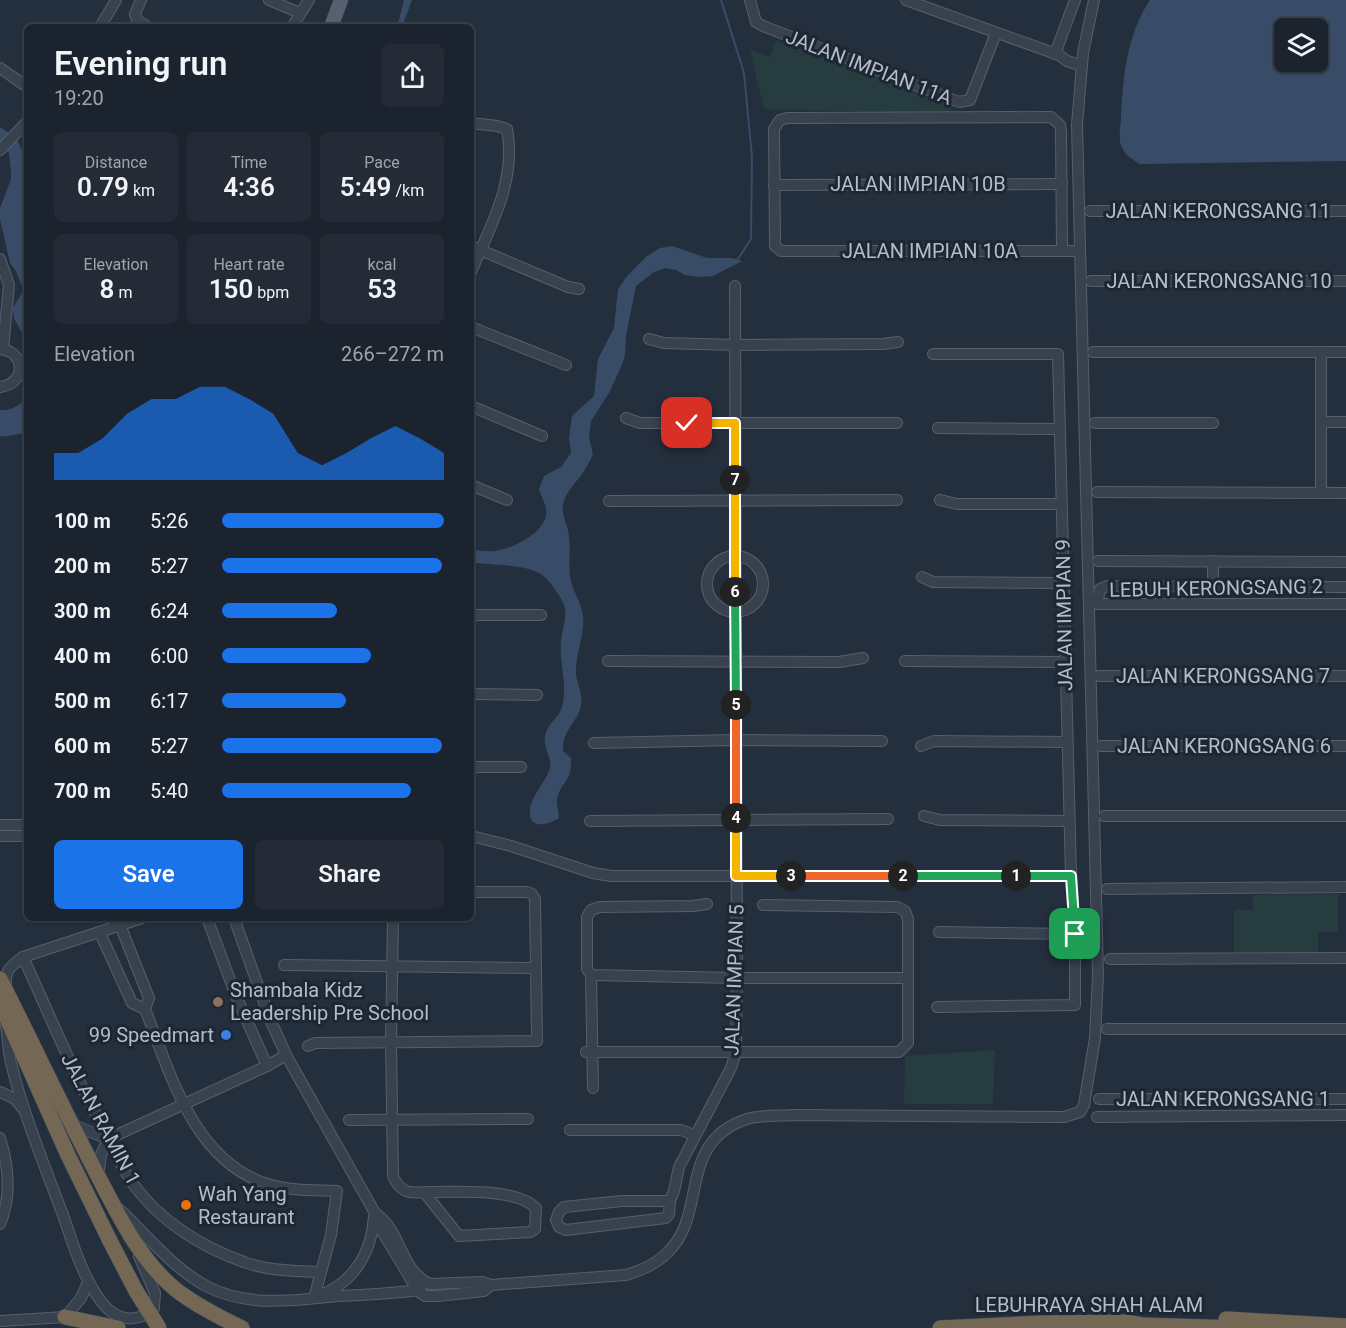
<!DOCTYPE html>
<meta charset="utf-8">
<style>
:root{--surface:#1b232e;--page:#242b36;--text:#f1f3f6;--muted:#a0a4aa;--line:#39404a;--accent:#1a73e8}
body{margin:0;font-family:Roboto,sans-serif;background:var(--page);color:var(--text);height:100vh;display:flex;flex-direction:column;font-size:22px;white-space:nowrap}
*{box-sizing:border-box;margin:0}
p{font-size:20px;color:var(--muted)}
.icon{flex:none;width:33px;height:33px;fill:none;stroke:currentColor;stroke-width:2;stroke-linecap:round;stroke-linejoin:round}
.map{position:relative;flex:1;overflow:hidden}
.panel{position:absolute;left:24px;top:24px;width:450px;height:897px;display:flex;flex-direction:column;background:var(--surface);border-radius:9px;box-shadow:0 2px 4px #0004,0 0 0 2px var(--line)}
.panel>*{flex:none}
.tools{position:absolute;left:1274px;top:18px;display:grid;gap:12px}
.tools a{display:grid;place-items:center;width:54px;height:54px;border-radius:9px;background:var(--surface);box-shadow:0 2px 4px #0004,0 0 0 2px var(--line);font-size:30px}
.pin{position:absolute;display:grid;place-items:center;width:51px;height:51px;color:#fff;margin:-26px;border-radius:12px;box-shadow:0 3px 9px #0006}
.km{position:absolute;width:30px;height:30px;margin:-15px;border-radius:50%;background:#222;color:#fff;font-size:16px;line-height:30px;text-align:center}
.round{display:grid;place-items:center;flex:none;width:63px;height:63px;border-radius:9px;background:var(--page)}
.summary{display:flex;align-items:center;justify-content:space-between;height:102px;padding:0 30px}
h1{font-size:33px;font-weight:600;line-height:45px}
.metrics{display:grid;grid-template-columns:repeat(3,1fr);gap:9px;height:102px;padding:6px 30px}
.metrics div{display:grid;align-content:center;border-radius:9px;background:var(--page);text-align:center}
.metrics b{font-size:26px;font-weight:600}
.metrics small{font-size:16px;font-weight:400}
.metrics p{font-size:16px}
.chart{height:168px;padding:12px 30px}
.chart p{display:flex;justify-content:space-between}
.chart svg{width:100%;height:108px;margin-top:6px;fill:var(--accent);opacity:.7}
.cta{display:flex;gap:12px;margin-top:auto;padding:12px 30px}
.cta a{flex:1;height:69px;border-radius:9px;background:var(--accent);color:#fff;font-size:24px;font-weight:600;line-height:69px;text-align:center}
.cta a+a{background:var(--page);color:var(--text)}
ul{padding:0 30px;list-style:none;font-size:20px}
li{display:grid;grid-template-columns:96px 72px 1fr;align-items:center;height:45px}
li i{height:15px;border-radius:8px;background:var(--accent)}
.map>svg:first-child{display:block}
.green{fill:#263c3f}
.water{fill:#394c67;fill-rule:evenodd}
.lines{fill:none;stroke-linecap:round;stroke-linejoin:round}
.stream{stroke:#394c67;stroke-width:2}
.minor-casing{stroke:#565f6c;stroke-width:12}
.major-casing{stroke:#414a57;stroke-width:15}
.highway-casing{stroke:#434c59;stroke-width:16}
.minor{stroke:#38414e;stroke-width:10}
.major{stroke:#56606e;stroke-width:14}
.highway{stroke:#746855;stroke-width:15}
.highway-bridge-casing{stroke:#434c59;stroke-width:16;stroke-linecap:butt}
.highway-bridge{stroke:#746855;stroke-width:15}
.split-1-casing{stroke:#fff;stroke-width:12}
.split-2-casing{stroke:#fff;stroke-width:12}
.split-3-casing{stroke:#fff;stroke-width:12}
.split-4-casing{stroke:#fff;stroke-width:12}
.split-5-casing{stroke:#fff;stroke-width:12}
.split-6-casing{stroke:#fff;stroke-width:12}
.split-7-casing{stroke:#fff;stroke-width:12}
.split-8-casing{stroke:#fff;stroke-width:12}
.split-1{stroke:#22a559;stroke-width:8}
.split-2{stroke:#22a559;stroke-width:8}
.split-3{stroke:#f0652b;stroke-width:8}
.split-4{stroke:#f5b400;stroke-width:8}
.split-5{stroke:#f0652b;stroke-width:8}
.split-6{stroke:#22a559;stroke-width:8}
.split-7{stroke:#f5b400;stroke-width:8}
.split-8{stroke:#f5b400;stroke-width:8}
.education-dot{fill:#8d6e63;stroke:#1d2633;stroke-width:2}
.shop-dot{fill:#3f7fe0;stroke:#1d2633;stroke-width:2}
.food-dot{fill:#e8710a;stroke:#1d2633;stroke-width:2}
.labels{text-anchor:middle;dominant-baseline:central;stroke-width:6;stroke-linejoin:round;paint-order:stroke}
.street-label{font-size:20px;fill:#b4bcc9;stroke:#1d2633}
.poi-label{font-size:20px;fill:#b4bcc9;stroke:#1d2633;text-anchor:start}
</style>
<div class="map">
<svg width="1346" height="1328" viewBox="0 0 1346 1328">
<rect width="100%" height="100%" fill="#242f3e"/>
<!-- green -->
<g class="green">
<polygon points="776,40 953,106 950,113 764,109 750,50 770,57"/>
<polygon points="1338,894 1338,932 1318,932 1318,952 1234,952 1234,910 1253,910 1253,895"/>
<polygon points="995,1050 993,1104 904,1104 905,1056"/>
</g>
<!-- water -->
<g class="water">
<polygon points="404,0 412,0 402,27 395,27 399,20"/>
<path d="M1150,0h196v161l-206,3c-8,-5 -16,-9 -19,-19 -3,-8 0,-20 0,-28 2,-40 6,-83 29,-117zM1317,28v34h-33v-34z"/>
<path d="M0,127c19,11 21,17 25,37 1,10 3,19 2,29 -1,9 -3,15 0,23v126l-13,-24 -1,-10 9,-15v-7l-6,-15 -6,-8 -10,-44v-11l11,-29v-8l-2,-18 -9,-11z"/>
<path d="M672,246l35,12h25l10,3 -29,15 -15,1 -13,-2 -9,-5 -11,-2 -11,4 -18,14 -10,49 -1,20 -3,10 -13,28 -18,28 -2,17 4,16c-3,7 -7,14 -11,20 -8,11 -16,17 -19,31 -2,9 4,17 5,26 4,16 -1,34 3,50 3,12 10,22 12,34 2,21 -8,39 -7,59 1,10 7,20 5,31 -3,18 -19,24 -18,46l8,7c1,25 -10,23 -14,41 -1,6 2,12 2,19 -8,5 -28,13 -29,-4 -1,-17 15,-30 20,-46 2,-10 -7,-21 -5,-31 1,-12 12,-18 16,-27 8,-22 -2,-47 0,-69 1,-12 7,-24 3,-36 -3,-8 -12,-20 -18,-27 -16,-15 -54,-12 -75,-16v-12c8,0 16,2 24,1 17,-2 48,-17 51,-36 2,-7 -5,-19 -7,-26l5,-13 17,-9 10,-14 -2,-15 3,-22 22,-20 4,-37 16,-31 4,-39 9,-13 20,-20 13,-8z"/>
<path d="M27,398v36c-10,-2 -17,4 -27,2v-26c11,1 19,-4 27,-12z"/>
</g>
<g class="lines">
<!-- stream -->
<polyline class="stream" points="721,0 744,73 752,157 751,239 738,259"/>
<!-- minor casing -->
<g class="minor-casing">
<g id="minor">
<polyline points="141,0 135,14 137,20 148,27"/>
<polyline points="269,0 300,13"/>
<polyline points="750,0 756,22 763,26 959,102 970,100 996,33"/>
<polyline points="906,0 1059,55 1067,61 1082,66"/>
<polyline points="100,27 116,0"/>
<polyline points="292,27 309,0"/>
<polyline points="1055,54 1075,0"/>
<polyline points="0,68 27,87"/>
<path d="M471,123l26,3 10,3c10,52 -17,98 -36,143"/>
<polyline points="0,150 27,122"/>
<polyline points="774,185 1062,184"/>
<polyline points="1090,211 1346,211"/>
<polyline points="471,246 568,287 579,289"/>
<polyline points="1062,251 1061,131 1060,125 1051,117 787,118 780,120 774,129 775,246 781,251 1080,251"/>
<polyline points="0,259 9,285 3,349"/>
<polyline points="1091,281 1346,281"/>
<polyline points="471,327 566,365"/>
<polyline points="649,339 664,343 735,345 883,344 898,342"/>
<path d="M0,349c27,3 26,35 0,38"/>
<polyline points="1093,352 1346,352"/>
<polyline points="1321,352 1321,493"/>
<polyline points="933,354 1058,354 1071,876 1075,934 1075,1005 937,1007"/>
<polyline points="471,406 542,436"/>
<polyline points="626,418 640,423 897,423"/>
<polyline points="1321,422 1346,422"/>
<polyline points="1095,423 1213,423"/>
<polyline points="938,428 1059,429"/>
<polyline points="471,485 507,500"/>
<polyline points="1097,492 1346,493"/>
<polyline points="940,500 957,504 1061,504"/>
<polyline points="609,501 897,500"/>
<circle cx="735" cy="584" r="28"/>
<polyline points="1098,561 1346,562"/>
<polyline points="1213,561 1213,587"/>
<polyline points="922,577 933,582 1063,583"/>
<polyline points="1346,587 1107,586 1100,589 1097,604 1346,604"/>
<polyline points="471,615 541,615"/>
<polyline points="608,661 839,662 863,658"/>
<polyline points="905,661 1065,662"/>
<polyline points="1099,676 1346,676"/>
<polyline points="471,694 537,695"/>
<polyline points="594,743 736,740 882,741"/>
<polyline points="921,746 934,741 1067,742"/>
<polyline points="1101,746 1346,746"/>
<polyline points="471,767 521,767"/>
<polyline points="924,816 940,820 1069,821"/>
<polyline points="1104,816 1346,816"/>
<polyline points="590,821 888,819"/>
<polyline points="0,825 27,825"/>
<polyline points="0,836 27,836"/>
<polyline points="471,836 511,846 593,873 611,876 1071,876"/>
<polyline points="1107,889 1346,887"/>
<polyline points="707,904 693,906 600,907 591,910 587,917 587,969 591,975 737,978 908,978 908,919 905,911 897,907 763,905"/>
<polyline points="207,918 236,996 267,1066"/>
<polyline points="234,918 270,1019 286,1055 375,1213 377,1223 418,1291 425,1296 437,1296 484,1291 491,1285"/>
<path d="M393,918l-2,124 2,134c3,7 8,14 16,16 7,1 16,0 23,0 27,0 84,-4 104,16l-1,21 -5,3 -71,4 -35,-44"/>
<path d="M120,925l29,73 -4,11c25,64 49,153 123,175 23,7 46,6 69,7l-6,44 -17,63"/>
<polyline points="939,932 1075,934"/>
<polyline points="100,933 132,1003 145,1009"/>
<path d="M23,957c23,50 44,101 69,150 13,25 25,54 41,77 27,37 68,63 111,78 24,9 51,9 77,10"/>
<polyline points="1110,959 1346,958"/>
<polyline points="284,965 536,968 535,899 532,894 527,892 471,892"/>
<polyline points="591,975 593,1088"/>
<path d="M6,987c-1,-18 4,-20 17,-30l119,-39"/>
<path d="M6,1026c2,12 2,25 5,37 12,50 34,104 52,152 8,23 15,48 27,69 5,9 11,19 19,26 14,12 32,11 45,-2l1,-15 -16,-37"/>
<polyline points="1107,1029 1346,1029"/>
<polyline points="308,1046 315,1043 537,1041 536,968"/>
<polyline points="586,1052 899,1052 908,1043 908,978"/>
<polyline points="0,1092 15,1099 23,1109"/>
<polyline points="1099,1099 1346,1099"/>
<polyline points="1097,1117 1346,1115"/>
<polyline points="349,1120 528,1119"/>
<polyline points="69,1123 108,1139"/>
<polyline points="570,1130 681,1130 694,1135"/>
<path d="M0,1138c9,29 12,58 0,86"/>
<polyline points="98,1176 101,1155 108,1139 267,1066 286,1055"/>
<polyline points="670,1201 622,1201 564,1207 559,1212 556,1220 559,1227 566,1230 666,1218 669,1214 670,1201 674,1191 679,1167 731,1068 736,1052 737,978 735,286"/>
<path d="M118,1208c29,27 55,61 90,79 42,21 86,13 131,9 27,-1 55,-3 82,-6"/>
<path d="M375,1213c26,16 25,58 55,71l52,-2 9,3 135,-10c16,-5 31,-11 43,-24 39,-39 8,-109 78,-132 14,-4 31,-3 45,-4l272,2 16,-5 4,-7 11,-67 3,-63 -21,-850 6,-72 11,-53"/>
<path d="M323,1294c25,-10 42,-32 48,-58 2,-6 2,-13 3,-19"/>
<polyline points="0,1321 65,1317 81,1298 88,1282"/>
</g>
</g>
<!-- major casing -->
<g class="major-casing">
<polyline id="major" points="331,27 341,0"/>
</g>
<!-- highway casing -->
<g class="highway-casing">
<g id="highway">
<path d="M0,979c33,65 64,132 98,197 21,40 41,83 77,113 20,16 44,28 67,39"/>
<polyline points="0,1003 67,1153 110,1241"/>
<polyline points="65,1317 118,1328"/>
<polyline points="1226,1319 1346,1326"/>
<polyline points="940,1328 1041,1323 1125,1322 1142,1325 1238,1328"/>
</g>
</g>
<!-- minor -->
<use href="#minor" class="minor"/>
<!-- major -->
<use href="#major" class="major"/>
<!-- highway -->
<use href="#highway" class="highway"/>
<!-- highway-bridge casing -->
<g class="highway-bridge-casing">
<polyline id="highway-bridge" points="110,1241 136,1291 159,1328"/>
</g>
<!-- highway-bridge -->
<use href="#highway-bridge" class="highway-bridge"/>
</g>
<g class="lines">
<!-- split-1 casing -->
<g class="split-1-casing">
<polyline id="split-1" points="1016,876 1071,876 1075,934"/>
</g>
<!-- split-2 casing -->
<g class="split-2-casing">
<polyline id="split-2" points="903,876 1016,876"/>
</g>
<!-- split-3 casing -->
<g class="split-3-casing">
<polyline id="split-3" points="791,876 903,876"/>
</g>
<!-- split-4 casing -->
<g class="split-4-casing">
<polyline id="split-4" points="736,818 736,876 791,876"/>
</g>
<!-- split-5 casing -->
<g class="split-5-casing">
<polyline id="split-5" points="736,818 736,705"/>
</g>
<!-- split-6 casing -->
<g class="split-6-casing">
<polyline id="split-6" points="735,592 736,705"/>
</g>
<!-- split-7 casing -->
<g class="split-7-casing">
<polyline id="split-7" points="735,480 735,592"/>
</g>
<!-- split-8 casing -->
<g class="split-8-casing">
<polyline id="split-8" points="687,423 735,423 735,480"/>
</g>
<!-- split-1 -->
<use href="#split-1" class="split-1"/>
<!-- split-2 -->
<use href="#split-2" class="split-2"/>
<!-- split-3 -->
<use href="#split-3" class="split-3"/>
<!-- split-4 -->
<use href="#split-4" class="split-4"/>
<!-- split-5 -->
<use href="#split-5" class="split-5"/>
<!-- split-6 -->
<use href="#split-6" class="split-6"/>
<!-- split-7 -->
<use href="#split-7" class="split-7"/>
<!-- split-8 -->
<use href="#split-8" class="split-8"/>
</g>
<!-- markers -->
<circle class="education-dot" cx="218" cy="1002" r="6"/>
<circle class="shop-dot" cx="226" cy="1035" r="6"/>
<circle class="food-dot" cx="186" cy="1205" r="6"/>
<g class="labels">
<!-- street labels -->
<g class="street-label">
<text transform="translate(869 67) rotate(21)">JALAN IMPIAN 11A</text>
<text x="918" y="184">JALAN IMPIAN 10B</text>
<text x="1218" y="211">JALAN KERONGSANG 11</text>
<text x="930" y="251">JALAN IMPIAN 10A</text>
<text x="1219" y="281">JALAN KERONGSANG 10</text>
<text transform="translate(1216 588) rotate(-1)">LEBUH KERONGSANG 2</text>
<text transform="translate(1064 615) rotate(-91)">JALAN IMPIAN 9</text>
<text x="1223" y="676">JALAN KERONGSANG 7</text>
<text x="1224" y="746">JALAN KERONGSANG 6</text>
<text transform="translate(734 980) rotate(-88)">JALAN IMPIAN 5</text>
<text x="1223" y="1099">JALAN KERONGSANG 1</text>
<text transform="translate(101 1119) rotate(62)">JALAN RAMIN 1</text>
<text x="1089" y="1305">LEBUHRAYA SHAH ALAM</text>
</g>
<!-- poi labels -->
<g class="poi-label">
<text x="230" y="990">Shambala Kidz<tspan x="230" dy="23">Leadership Pre School</tspan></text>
<text x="214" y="1035" text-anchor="end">99 Speedmart</text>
<text x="198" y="1194">Wah Yang<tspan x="198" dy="23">Restaurant</tspan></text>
</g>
</g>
</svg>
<div class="tools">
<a><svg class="icon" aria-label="layers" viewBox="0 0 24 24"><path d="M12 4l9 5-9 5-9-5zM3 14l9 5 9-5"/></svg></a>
</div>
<div class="pin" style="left:1075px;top:934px;background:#1e9e55"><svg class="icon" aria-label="arrive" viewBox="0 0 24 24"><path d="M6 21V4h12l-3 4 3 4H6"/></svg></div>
<div class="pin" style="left:687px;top:423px;background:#d93025"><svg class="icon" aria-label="check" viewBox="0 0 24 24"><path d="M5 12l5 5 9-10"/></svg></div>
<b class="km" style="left:1016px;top:876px">1</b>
<b class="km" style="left:903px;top:876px">2</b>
<b class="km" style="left:791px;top:876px">3</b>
<b class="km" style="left:736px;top:818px">4</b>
<b class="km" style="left:736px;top:705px">5</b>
<b class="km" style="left:735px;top:592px">6</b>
<b class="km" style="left:735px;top:480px">7</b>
<section class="panel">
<div class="summary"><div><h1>Evening run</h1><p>19:20</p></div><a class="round"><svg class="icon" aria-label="share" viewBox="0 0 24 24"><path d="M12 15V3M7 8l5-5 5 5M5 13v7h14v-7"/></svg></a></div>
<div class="metrics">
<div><p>Distance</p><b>0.79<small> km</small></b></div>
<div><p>Time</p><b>4:36</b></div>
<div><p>Pace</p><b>5:49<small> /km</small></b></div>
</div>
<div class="metrics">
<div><p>Elevation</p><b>8<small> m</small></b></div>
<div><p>Heart rate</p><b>150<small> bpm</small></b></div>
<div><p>kcal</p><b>53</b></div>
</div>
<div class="chart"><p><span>Elevation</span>266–272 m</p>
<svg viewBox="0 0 160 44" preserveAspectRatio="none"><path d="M0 44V33L10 33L20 27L30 17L40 11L50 11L60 6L70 6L80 11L90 17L100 33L110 38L120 33L130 27L140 22L150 27L160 33V44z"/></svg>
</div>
<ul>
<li><b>100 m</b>5:26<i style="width:100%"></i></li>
<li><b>200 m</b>5:27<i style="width:99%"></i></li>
<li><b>300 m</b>6:24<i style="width:52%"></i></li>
<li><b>400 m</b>6:00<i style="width:67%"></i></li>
<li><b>500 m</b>6:17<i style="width:56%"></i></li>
<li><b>600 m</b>5:27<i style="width:99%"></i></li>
<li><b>700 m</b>5:40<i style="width:85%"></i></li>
</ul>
<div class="cta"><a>Save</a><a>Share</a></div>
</section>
</div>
